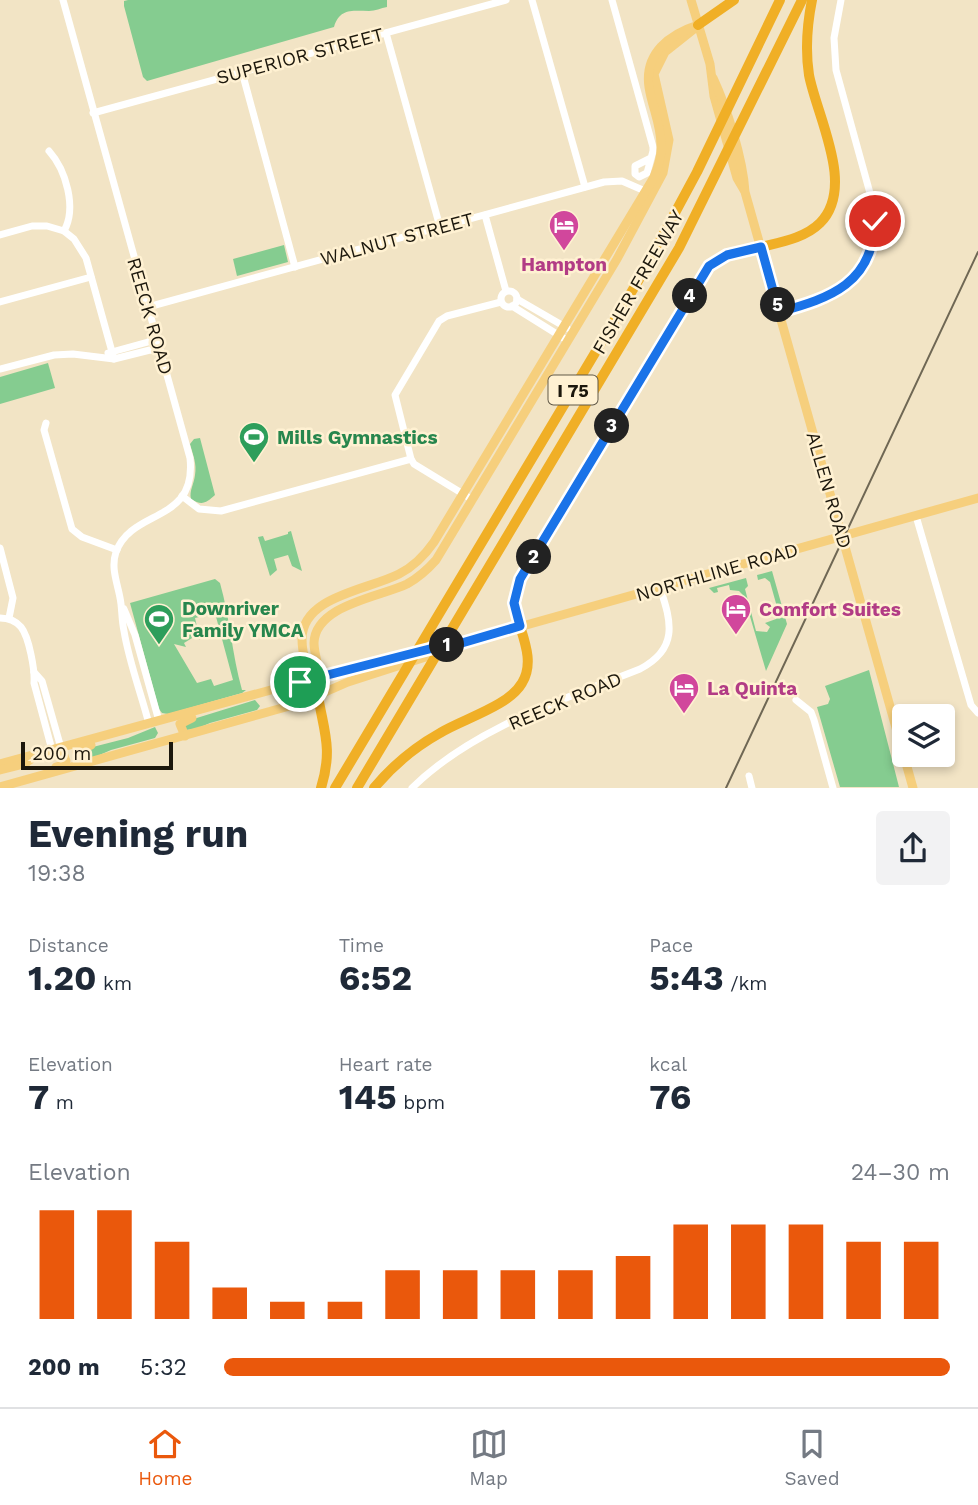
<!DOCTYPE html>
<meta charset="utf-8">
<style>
:root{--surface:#fff;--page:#f2f2f3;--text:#1f2937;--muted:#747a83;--line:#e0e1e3;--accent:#ea580c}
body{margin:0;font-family:"Work Sans",sans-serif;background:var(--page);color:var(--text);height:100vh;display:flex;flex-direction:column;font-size:26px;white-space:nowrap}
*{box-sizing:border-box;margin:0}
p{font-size:23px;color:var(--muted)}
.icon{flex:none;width:38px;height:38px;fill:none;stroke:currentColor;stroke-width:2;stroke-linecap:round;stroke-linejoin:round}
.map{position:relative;height:788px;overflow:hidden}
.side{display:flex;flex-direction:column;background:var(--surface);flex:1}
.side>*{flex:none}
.tools{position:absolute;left:892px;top:704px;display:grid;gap:14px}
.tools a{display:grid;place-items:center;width:63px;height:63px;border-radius:7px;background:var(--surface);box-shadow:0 4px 10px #0003;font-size:35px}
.scale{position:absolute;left:21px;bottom:18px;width:152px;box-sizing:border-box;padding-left:7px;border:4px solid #1c170c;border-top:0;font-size:19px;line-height:24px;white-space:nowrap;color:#1c170c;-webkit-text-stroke:5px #fff1d2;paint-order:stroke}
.pin{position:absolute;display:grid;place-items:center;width:60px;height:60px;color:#fff;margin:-30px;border:4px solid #fff;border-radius:50%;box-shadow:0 2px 7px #0007}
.km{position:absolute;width:35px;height:35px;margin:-18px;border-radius:50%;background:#222;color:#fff;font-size:19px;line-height:35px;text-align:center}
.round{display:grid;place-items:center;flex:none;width:74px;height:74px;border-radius:7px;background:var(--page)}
.summary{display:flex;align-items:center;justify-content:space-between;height:119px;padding:0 28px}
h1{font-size:38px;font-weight:700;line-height:52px}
.figures{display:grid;grid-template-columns:repeat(3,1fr);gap:10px;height:119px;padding:7px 28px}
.figures div{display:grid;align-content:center}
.figures b{font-size:35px;font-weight:700}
.figures small{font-size:19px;font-weight:400}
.figures p{font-size:19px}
.chart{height:196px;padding:14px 28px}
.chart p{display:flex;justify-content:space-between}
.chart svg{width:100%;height:126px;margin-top:7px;stroke:var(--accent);stroke-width:6}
ul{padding:0 28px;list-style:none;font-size:23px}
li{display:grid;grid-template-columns:112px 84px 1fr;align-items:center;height:52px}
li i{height:18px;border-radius:9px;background:var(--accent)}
.tab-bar{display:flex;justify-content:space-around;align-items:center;height:98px;border-top:2px solid var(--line);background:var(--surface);font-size:19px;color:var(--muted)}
.tab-bar a{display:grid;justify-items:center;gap:4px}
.tab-bar .on{color:var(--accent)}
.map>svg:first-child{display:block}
.green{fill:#85cc90;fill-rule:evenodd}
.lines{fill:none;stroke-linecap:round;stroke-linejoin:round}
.minor{stroke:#fff;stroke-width:7}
.major{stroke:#f6cf7d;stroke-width:9}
.highway{stroke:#f0af26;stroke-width:10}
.rail{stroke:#6f6754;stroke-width:2}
.route-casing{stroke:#fff;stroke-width:14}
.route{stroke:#1a73e8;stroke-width:9}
.labels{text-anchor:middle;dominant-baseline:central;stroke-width:5;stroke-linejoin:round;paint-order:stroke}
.shield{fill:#fff1d2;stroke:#605847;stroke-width:2}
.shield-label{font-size:18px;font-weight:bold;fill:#1c170c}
.street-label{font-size:19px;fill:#1c170c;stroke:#fff1d2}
.hotel-label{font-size:19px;font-weight:bold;fill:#b23c85;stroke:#fff1d2;text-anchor:start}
.leisure-label{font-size:19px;font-weight:bold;fill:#27864d;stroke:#fff1d2;text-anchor:start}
</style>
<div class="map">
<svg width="978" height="788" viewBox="0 0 978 788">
<rect width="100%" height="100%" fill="#f2e4c5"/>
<!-- green -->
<g class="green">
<path d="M128,0h259v7c-6,1 -12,4 -18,4 -17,0 -29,-3 -35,16l-187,54 -4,-4 -19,-71v-5z"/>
<polygon points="284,245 288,262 237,276 233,259"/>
<polygon points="48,363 55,388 0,404 0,377"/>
<path d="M200,438l15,57c-9,8 -13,11 -24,4 -2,-8 3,-15 4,-24 2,-11 -2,-20 -5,-31l4,-5z"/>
<polygon points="291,531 302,571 292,566 288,555 274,559 277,570 270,576 258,537 263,536 265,541 288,534 288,532"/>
<polygon points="772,571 787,624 766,671 744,596 739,591 730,590 729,585 717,588 718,592 714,593 709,588 746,578 748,586 745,589 756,631 767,632 770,627 765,623 776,619 779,614 770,582 765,578 758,580 757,575"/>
<path d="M215,579l5,4c10,35 12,72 22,107h4l-4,3 -74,21 -6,-1 -3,-4 -29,-106zM215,613l18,67 -19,6 -3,-7 -14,4 -23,-39 12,3 -2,-4 13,-8 3,5 -5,-22z"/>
<polygon points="869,670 899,787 840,787 817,707 828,704 830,699 825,686"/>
<polygon points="255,700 260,706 257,710 210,723 196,729 185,730 185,722 187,721"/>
<polygon points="155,727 158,733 155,738 111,750 95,757 82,758 82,752 85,749 128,738"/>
</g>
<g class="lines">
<!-- minor -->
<g class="minor">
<path d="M63,0l127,458c7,66 -58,50 -74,94 -6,18 3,34 5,52 1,9 1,18 3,27 5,31 17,62 25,93"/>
<polyline points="532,0 585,187"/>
<polyline points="612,0 653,147 653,151 647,173 639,177 635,174 635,166 651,158"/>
<polyline points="386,33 440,227"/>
<polyline points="242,72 295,267"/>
<polyline points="93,113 506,0"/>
<path d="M49,151c17,19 28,57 15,80"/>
<polyline points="485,215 506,291"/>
<polyline points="0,235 32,226 47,226 64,231 74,239 86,258 114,359"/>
<circle cx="509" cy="299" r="8"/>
<polyline points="517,299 567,328"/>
<polyline points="0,302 91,277"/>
<polyline points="512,306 568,341"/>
<polyline points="148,307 604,182 622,181 645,191"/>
<path d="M779,312c16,-4 32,-7 47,-14 37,-17 54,-55 47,-94l-37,-134 -2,-32 7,-38"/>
<polyline points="108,353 148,342 156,336"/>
<polyline points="0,369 54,355 73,354 114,359 150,350 160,351"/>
<polyline points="46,423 44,430 72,529 82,537 117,550"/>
<polyline points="182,496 199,509 221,511 411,459"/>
<polyline points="473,500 414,464 411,459 395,395 439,321 447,316 501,302"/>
<polyline points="916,516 971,705 978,713"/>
<polyline points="0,548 13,598 9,618"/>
<polyline points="124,609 135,635 159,721"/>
<path d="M0,618c8,0 15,2 21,9 8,10 14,43 13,56l18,67"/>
<polyline points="34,672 42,681 61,748"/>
<polyline points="796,700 811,712 814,720 833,788"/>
<polyline points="749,776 752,788"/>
<path d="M412,788c61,-60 150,-88 228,-119 38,-20 32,-46 20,-81"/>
</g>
<!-- major -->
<g class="major">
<polyline points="691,0 710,64 714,96 737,178 744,190"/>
<path d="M713,78c14,30 30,81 32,114l168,596"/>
<polyline points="520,626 514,603 520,579 706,269 723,257 761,247"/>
<path d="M320,681c0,-13 -6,-26 -6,-38 1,-38 66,-46 93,-59 11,-6 21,-15 29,-24l181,-301 46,-86 6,-33 -15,-66 11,-22 29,-23"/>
<path d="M318,696c-7,-18 -16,-37 -16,-57 0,-43 66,-49 97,-65 14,-7 26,-19 35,-32l220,-365c4,-10 8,-21 7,-32 0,-21 -9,-38 -12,-58 -5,-34 21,-53 49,-62"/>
<polyline points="185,736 180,724 192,718"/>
<polyline points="0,764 300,682 449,644 455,645 978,498"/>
<polyline points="79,765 77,751 91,745"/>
<polyline points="56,767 63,765 66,761 61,748"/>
<polyline points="0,770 24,764 31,759"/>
<polyline points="0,787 300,703 348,682 441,652"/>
</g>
<!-- highway -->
<g class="highway">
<polyline points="698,25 734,0"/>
<path d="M761,247c20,-5 44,-9 59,-24 36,-36 -3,-106 -11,-148 -4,-26 -2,-50 3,-75"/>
<path d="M318,696c6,36 15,53 3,92"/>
<polyline points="335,788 641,276 697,172 780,0"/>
<polyline points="357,788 679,248 802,0"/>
<path d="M374,788c19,-23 41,-41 66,-55 23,-14 69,-27 82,-50 11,-18 4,-38 -2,-57"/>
</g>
<!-- rail -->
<polyline class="rail" points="726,788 978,252"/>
</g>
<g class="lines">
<!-- route casing -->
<g class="route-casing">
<path id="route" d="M300,682l149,-38 6,1 65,-19 -6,-23 6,-24 189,-313 18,-11 34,-8 18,65c52,-14 94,-29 96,-91"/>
</g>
<!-- route -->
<use href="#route" class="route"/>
</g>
<!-- icons -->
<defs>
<g id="hotel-pin" transform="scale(1.575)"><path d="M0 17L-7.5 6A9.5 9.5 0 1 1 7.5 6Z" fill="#d1479c" stroke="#fff1d2"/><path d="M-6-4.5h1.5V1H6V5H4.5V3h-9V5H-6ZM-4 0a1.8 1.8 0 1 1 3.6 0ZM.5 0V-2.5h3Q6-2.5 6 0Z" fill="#fff"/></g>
<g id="stadium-pin" transform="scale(1.575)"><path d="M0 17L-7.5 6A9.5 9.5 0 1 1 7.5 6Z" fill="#2e9e5b" stroke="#fff1d2"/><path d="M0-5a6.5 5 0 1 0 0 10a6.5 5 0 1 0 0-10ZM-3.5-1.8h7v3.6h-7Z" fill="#fff"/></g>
</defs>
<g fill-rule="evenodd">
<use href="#hotel-pin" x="564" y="225"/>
<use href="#stadium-pin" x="254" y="437"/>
<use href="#hotel-pin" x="736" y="609"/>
<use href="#stadium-pin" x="159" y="619"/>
<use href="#hotel-pin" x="684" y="688"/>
</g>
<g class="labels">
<!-- shield labels -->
<rect class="shield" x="548.5" y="375.5" width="49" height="29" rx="5"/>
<g class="shield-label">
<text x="573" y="390">I 75</text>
</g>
<!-- street labels -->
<g class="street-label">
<text transform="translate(300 56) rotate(-15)">SUPERIOR STREET</text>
<text transform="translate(397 239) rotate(-15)">WALNUT STREET</text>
<text transform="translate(638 282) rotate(-60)">FISHER FREEWAY</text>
<text transform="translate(150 316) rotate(74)">REECK ROAD</text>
<text transform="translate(829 490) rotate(74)">ALLEN ROAD</text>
<text transform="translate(717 572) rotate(-16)">NORTHLINE ROAD</text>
<text transform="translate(565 701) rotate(-23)">REECK ROAD</text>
</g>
<!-- hotel labels -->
<g class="hotel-label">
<text x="564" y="264" text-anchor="middle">Hampton</text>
<text x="759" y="609">Comfort Suites</text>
<text x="707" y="688">La Quinta</text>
</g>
<!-- leisure labels -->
<g class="leisure-label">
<text x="277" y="437">Mills Gymnastics</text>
<text x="182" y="608">Downriver<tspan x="182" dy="22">Family YMCA</tspan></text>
</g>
</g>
</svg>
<div class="tools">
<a><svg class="icon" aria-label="layers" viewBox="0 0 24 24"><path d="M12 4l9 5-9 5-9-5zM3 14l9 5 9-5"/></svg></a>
</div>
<div class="scale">200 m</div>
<div class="pin" style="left:300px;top:682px;background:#1e9e55"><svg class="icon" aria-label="arrive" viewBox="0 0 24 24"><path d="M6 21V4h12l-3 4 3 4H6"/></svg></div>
<div class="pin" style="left:875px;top:221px;background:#d93025"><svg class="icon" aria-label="check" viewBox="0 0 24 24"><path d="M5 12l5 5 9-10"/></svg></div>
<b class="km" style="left:447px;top:645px">1</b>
<b class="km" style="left:534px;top:557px">2</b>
<b class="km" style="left:612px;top:426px">3</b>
<b class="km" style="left:690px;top:296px">4</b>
<b class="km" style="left:778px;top:305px">5</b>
</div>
<section class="side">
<div class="summary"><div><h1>Evening run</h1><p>19:38</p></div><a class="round"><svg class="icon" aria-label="share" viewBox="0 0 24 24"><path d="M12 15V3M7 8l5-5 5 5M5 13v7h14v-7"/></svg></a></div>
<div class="figures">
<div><p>Distance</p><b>1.20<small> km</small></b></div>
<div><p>Time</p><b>6:52</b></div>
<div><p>Pace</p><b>5:43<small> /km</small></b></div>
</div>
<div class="figures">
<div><p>Elevation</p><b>7<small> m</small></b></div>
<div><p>Heart rate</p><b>145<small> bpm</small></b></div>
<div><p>kcal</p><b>76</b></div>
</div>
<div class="chart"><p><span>Elevation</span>24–30 m</p>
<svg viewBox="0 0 160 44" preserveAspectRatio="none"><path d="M5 44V6M15 44V6M25 44V17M35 44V33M45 44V38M55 44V38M65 44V27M75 44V27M85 44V27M95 44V27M105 44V22M115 44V11M125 44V11M135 44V11M145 44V17M155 44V17"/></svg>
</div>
<ul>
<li><b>200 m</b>5:32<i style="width:100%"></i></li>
</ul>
</section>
<nav class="tab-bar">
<a class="on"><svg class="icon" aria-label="home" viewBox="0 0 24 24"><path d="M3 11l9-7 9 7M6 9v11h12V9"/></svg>Home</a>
<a><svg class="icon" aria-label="map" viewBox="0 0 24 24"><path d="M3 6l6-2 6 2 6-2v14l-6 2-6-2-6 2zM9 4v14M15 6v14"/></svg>Map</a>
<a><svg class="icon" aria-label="saved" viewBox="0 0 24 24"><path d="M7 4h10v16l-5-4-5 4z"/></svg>Saved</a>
</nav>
